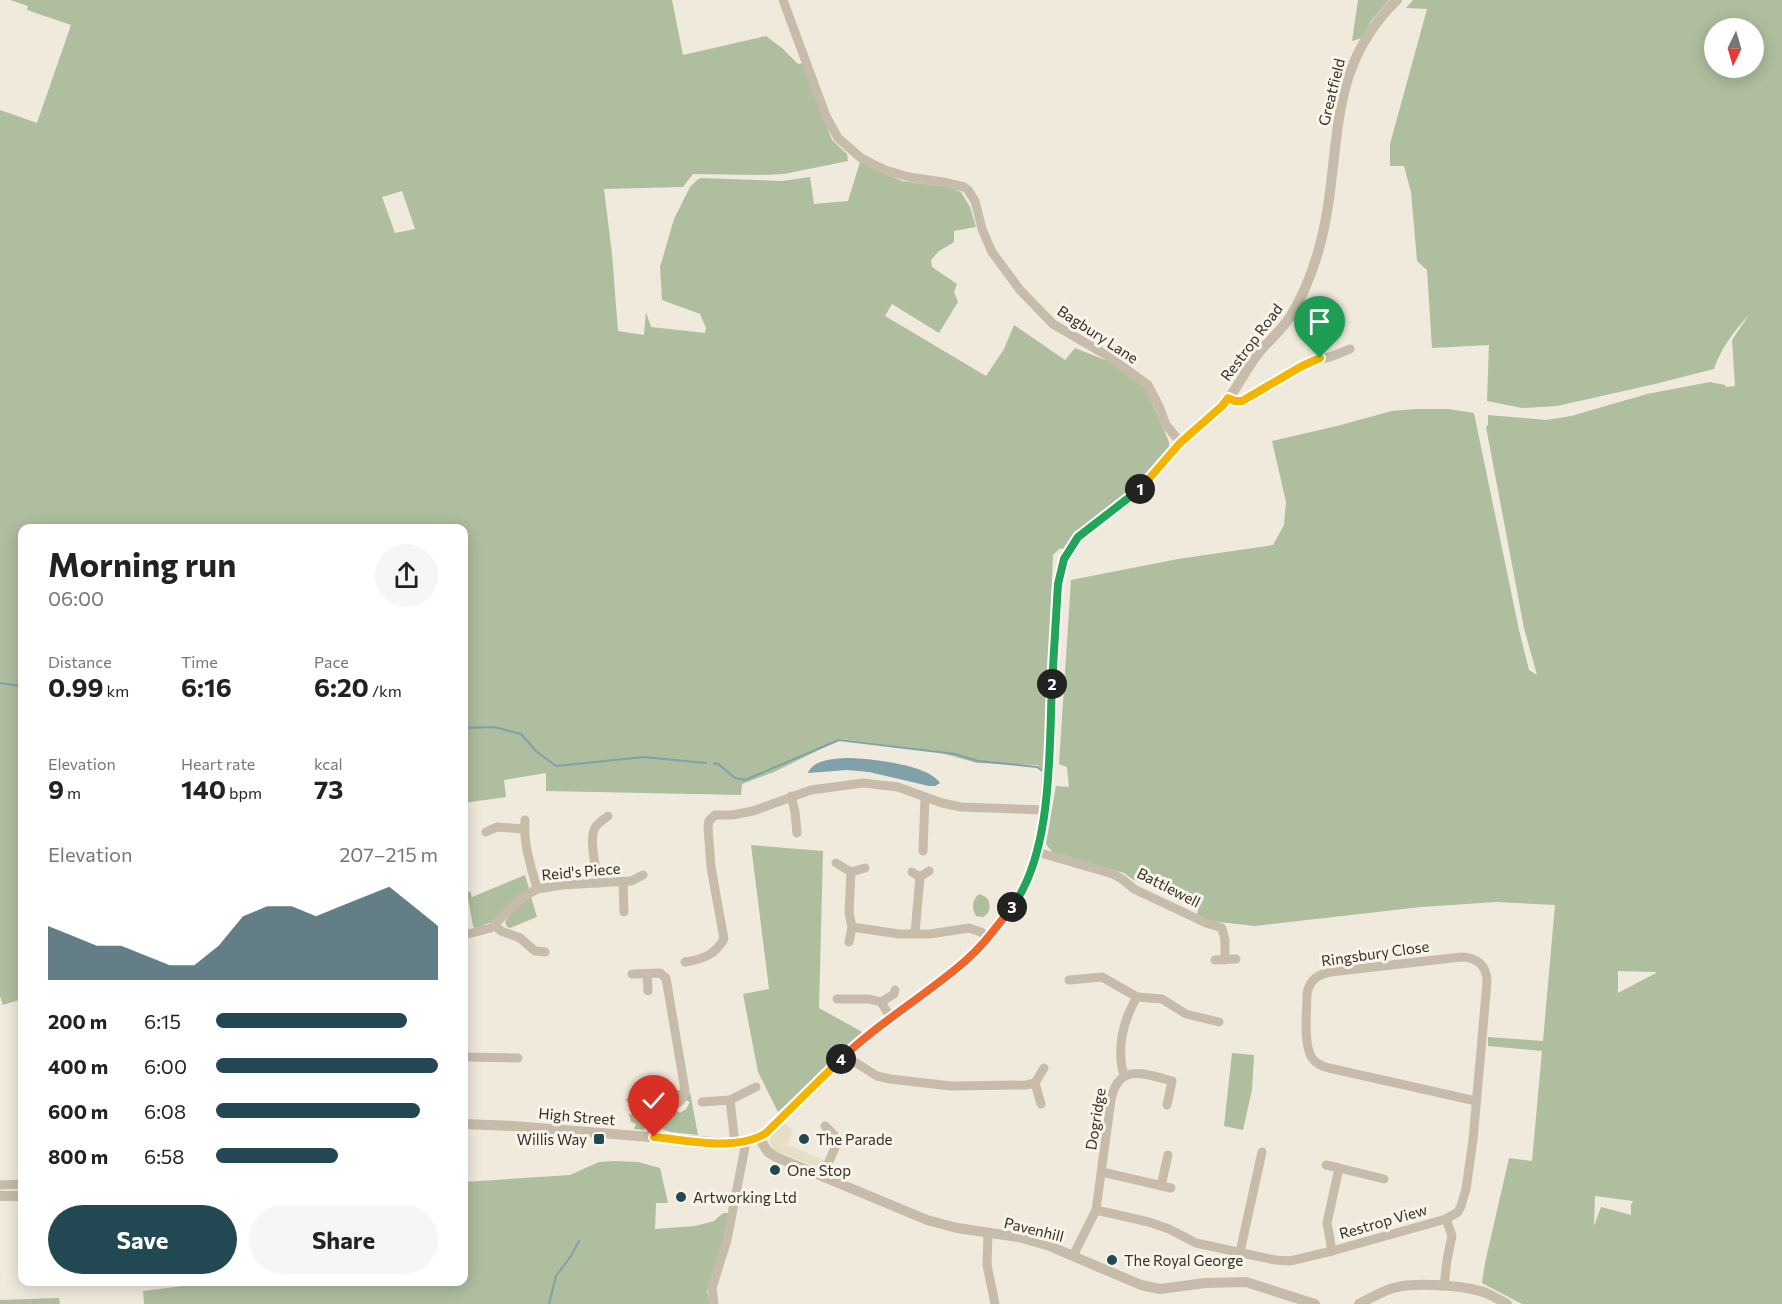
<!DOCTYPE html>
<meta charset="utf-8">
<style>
:root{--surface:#fff;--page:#f6f6f6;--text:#222;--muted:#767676;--accent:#224853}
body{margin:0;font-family:Commissioner,sans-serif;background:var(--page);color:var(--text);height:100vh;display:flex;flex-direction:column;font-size:22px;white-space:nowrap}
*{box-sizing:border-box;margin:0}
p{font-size:20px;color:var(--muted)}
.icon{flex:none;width:33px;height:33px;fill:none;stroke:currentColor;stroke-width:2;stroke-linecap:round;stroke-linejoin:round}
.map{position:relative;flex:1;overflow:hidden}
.panel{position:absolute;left:18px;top:524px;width:450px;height:762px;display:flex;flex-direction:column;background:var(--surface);border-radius:12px;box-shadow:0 3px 15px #0003}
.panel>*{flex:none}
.needle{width:39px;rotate:185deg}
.tools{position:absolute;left:1704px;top:18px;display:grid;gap:12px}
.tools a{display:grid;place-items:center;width:60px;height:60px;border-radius:50%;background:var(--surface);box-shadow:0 3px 15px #0003;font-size:30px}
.pin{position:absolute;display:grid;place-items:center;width:51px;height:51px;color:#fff;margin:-62px -26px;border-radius:50% 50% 50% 0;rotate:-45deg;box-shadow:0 0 6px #0007}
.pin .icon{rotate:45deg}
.km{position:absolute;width:30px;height:30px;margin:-15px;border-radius:50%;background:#222;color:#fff;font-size:16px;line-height:30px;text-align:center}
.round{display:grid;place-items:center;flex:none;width:63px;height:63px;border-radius:32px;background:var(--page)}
.summary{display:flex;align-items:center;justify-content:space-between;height:102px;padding:0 30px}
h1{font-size:33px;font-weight:700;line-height:45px}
.stats{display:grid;grid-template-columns:repeat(3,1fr);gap:9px;height:102px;padding:6px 30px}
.stats div{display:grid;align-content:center}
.stats b{font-size:26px;font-weight:700}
.stats small{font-size:16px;font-weight:400}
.stats p{font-size:16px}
.chart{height:168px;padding:12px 30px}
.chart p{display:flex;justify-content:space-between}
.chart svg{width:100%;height:108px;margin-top:6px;fill:var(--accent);opacity:.7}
.cta{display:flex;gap:12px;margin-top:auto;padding:12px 30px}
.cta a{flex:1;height:69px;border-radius:36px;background:var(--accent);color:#fff;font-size:24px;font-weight:700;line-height:69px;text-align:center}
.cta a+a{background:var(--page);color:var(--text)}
ul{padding:0 30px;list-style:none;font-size:20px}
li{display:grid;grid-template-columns:96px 72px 1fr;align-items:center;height:45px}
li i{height:15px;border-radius:8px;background:var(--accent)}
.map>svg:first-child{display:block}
.green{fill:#aebe9e;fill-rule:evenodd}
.plaza{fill:#e7dec6}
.water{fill:#7fa1aa}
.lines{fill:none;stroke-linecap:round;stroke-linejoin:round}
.stream{stroke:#7fa1aa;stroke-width:2}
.minor{stroke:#c7bcaa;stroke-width:9}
.tertiary{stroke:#c7bcaa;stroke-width:10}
.split-1-casing{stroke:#fff;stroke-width:12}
.split-2-casing{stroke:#fff;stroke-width:12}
.split-3-casing{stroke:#fff;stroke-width:12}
.split-4-casing{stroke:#fff;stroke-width:12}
.split-5-casing{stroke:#fff;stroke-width:12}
.split-1{stroke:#f5b400;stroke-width:8}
.split-2{stroke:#22a559;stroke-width:8}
.split-3{stroke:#22a559;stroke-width:8}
.split-4{stroke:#f0652b;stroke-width:8}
.split-5{stroke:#f5b400;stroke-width:8}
.poi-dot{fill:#224853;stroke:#f8f4e9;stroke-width:2}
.labels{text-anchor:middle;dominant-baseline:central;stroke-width:6;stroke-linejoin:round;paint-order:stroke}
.street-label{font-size:15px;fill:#352f29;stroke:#f8f4e9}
.poi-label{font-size:15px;fill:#352f29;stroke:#f8f4e9;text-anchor:start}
</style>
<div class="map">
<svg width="1782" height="1304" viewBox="0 0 1782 1304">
<rect width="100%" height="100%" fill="#f0eadd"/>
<!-- green -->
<g class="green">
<path d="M10,0h662l11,55 83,-19 16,12 16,16 5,-1 29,77 15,14 1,7 -64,13 -24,1 -67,-1 -10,13 -79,2 8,65 6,77 26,4 2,-23 5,15 54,6 1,-5 -6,-14 -38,-14 -2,-33 14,-48 16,-32 7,-7 4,-2 81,3 28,-4 4,27 34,-3 12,-39 42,19 46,6 13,5 9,15 6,20 -22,4v11l-15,9 -8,9 1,7 25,17 -3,8 4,10 -19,31 -47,-29 -7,12 101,60 18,-27 10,-24 51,35 10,-12 38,15 33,25 23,54v9l-25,30 -79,67 -6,1 -6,6 -9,217 -7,-7 -60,-2 -43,-12 -93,-12 -67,33 -32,12 -1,11 -195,-4v-18l-42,7 2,17 -42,6v-275h-442v471l-19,6 -3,-9v-886l37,13 34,-98 -44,-15 1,-4zM402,191l13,38 -20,4 -13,-36z"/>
<polygon points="1358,0 1389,0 1371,21 1362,38 1352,41"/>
<path d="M1413,0h369v1304h-260l-40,-21 3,-20 24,-105 23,3 10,-110 -54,-5v-9l55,4 12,-136 -58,-3 -76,5 -166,19 -45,-5 -13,-5 1,-7 -34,-18 -32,-12 -8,-6 -72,-21 -6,-8 10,-58 13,1 -2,-20 -8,-3 12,-184 107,-21 95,-14 11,-20 2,-23 -14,-61 65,-15 55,-15 23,-2h33l26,4 45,217 10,40 8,5 -13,-47 -38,-201 2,-2v-10l58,5 25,-4 76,-22 63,-12 15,3 1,2 9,-1 -3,-46 17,-25c-15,16 -28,33 -35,54l-59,15 -98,22 -35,2 -35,-7 2,-56 -57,3 -5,-78 -10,-9 -6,-69 -7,-26h-14v-22l37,-135 -21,-1zM1714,28h40v40h-40zM1618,971l38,1v1l-38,20zM1595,1196l38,5 -2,4v10l-30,-8 -7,19z"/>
<polygon points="751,845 823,851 819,1008 864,1033 778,1112 758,1072 743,994 769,989"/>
<polygon points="525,875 529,888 491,922 475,929 473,926 467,893 470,891 472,897"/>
<path d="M980,894l7,4c4,6 4,15 -4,19l-7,-1c-5,-8 -4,-18 4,-22z"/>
<path d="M531,897l6,20 -27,11 -3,-1 -2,-5c7,-10 15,-19 26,-25z"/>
<polygon points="1232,1053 1254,1055 1252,1090 1243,1130 1224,1126"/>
<polygon points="681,1090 682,1094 675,1101 662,1104 656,1110 631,1106 625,1099 638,1096 640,1105 670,1100 668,1092"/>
<polygon points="690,1092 698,1135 670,1132 659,1128 663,1115 676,1110 680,1113 686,1109 690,1102 686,1100"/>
<polygon points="629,1114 649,1116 651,1119 649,1126 643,1130 634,1129 636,1124 631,1122"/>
<polygon points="614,1161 638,1162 660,1168 668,1203 656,1203 655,1229 695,1226 714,1221 723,1213 728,1213 726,1233 707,1291 710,1304 144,1304 143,1291 223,1281 464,1281 464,1182 570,1175 599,1162"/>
<polygon points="59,1298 60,1304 0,1304 0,1300"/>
</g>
<!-- plaza -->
<polygon class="plaza" points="785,1124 793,1131 787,1145 827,1161 824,1166 818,1168 782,1153 781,1155 772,1149 770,1140 771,1135 775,1129 778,1130"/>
<!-- water -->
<path class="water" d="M845,758c22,0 83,6 95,25l-5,3h-6l-60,-14 -22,-2 -39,3c5,-13 24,-14 37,-15z"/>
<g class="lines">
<!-- stream -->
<g class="stream">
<polyline points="0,683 22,686"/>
<polyline points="464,728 494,727 521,734 536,751 556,766 644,757 706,763"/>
<polyline points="714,764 717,763 735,778 745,780 839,740 955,754 978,761 1037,767 1044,772"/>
<polyline points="549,1304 556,1276 571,1256 579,1241"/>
</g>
<!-- minor -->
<g class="minor">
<polyline points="783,0 826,116 838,138 861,158 885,170 909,177 943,182 964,187 968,190 975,201 982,229 992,252 1020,290 1053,324 1108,356 1148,385 1159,406 1166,425 1181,443"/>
<polyline points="1229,398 1235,401 1242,401 1312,361 1330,357 1350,349"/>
<polyline points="791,796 795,812 797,833"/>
<path d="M525,820c-2,24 6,46 12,69"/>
<polyline points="486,832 497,827 524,829"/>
<polyline points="923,851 925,798"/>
<polyline points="1037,852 1113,874 1122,879 1134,889 1206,923 1222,928 1225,940 1225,960"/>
<polyline points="836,863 851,872 865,868"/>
<polyline points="851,872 849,913 852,927 899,934 930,934 969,928 981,932 988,938"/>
<polyline points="912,872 920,877 929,871"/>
<polyline points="623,882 624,912"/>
<path d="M598,883c-1,-16 -9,-37 -4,-53 2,-6 9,-10 14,-14"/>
<polyline points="494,925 501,931 520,938 535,951 545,952"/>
<polyline points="915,933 920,877"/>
<polyline points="464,935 491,928 521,898 537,889 562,885 631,881 643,875"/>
<polyline points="849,942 852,927"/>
<polyline points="1215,960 1236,959"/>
<path d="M685,962c18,-3 30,-7 39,-23l-13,-72 -3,-40 1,-6 6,-6h17l21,-4 58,-21 52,-7 35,4 44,16 19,4 84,3"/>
<path d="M632,974l28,-1 6,5 19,112c-4,20 -16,13 -28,25l-3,22"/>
<polyline points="647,974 648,991"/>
<polyline points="1069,980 1102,977 1137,997"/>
<polyline points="837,999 869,999 881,1002 891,1018"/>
<polyline points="881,1002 894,994 895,990"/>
<polyline points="845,1056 877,1076 890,1079 951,1086 1026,1085 1035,1083 1041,1104"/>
<polyline points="464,1057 518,1058"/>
<path d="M1124,1076c-8,-27 -1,-56 13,-79l25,2 24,15 33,8"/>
<polyline points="1035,1083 1044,1068"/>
<polyline points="730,1100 756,1087"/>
<polyline points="702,1102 730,1100 735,1143"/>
<polyline points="1326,1165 1339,1168"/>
<polyline points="1102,1172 1171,1188"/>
<polyline points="823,1176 836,1145 834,1135 825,1126"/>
<polyline points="0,1185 22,1184"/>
<polyline points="1161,1186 1168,1155"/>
<path d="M1096,1210l15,-110c7,-38 34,-26 61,-19l-5,24"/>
<path d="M1446,1219l12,-7 3,-6 5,-17 7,-49 14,-158c0,-16 -10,-25 -26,-25l-130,15c-13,2 -22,8 -24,22 0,15 -4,51 5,64 4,6 10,8 17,10l147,33"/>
<polyline points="988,1233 987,1265 995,1304"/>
<polyline points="1332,1251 1327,1223 1339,1168 1384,1179"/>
<polyline points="1240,1252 1262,1152"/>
<polyline points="1073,1256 1096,1210 1149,1222 1169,1229 1196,1243 1275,1260 1290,1261 1332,1251 1446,1219 1452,1236 1447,1260 1444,1286"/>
<polyline points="714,1304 712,1288 727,1240 745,1147 743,1142"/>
</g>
<!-- tertiary -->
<g class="tertiary">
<path d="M464,1124l49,2 212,17 25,-2 16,-8 79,-77 46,-38 64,-48 26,-24 35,-44 7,-12 14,-38 7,-31 14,-237c1,-8 3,-18 6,-26 14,-31 50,-44 74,-66 18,-17 31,-38 48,-55 12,-11 27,-20 38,-33 13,-15 21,-33 33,-49 10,-13 24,-24 33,-38 21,-34 32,-72 38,-111 12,-80 6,-145 69,-206"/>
<polyline points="759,1138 768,1152 776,1157 927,1220 957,1228 1018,1237 1047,1245 1141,1285 1160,1289 1205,1283 1246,1282 1315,1304"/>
<polyline points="0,1196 22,1196"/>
<path d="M1359,1304c11,-6 22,-12 34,-16 22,-6 72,-3 93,5 7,3 14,7 21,11"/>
</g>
</g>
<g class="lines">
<!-- split-1 casing -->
<g class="split-1-casing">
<polyline id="split-1" points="1140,489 1180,443 1222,406 1228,398 1235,401 1242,401 1302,366 1320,358"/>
</g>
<!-- split-2 casing -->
<g class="split-2-casing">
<polyline id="split-2" points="1052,684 1058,584 1064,559 1078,537 1140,489"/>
</g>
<!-- split-3 casing -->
<g class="split-3-casing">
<path id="split-3" d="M1012,907c41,-55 37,-157 40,-223"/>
</g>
<!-- split-4 casing -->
<g class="split-4-casing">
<path id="split-4" d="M841,1059c37,-36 84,-63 123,-97 19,-16 33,-36 48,-55"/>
</g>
<!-- split-5 casing -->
<g class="split-5-casing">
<path id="split-5" d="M654,1137c33,3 83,15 112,-4l75,-74"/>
</g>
<!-- split-1 -->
<use href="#split-1" class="split-1"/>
<!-- split-2 -->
<use href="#split-2" class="split-2"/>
<!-- split-3 -->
<use href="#split-3" class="split-3"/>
<!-- split-4 -->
<use href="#split-4" class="split-4"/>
<!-- split-5 -->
<use href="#split-5" class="split-5"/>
</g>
<!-- markers -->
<g class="poi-dot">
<rect x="593" y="1133" width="12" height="12" rx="3"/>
<circle cx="804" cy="1139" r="6"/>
<circle cx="775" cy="1170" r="6"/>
<circle cx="681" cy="1197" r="6"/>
<circle cx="1112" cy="1260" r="6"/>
</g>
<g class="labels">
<!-- street labels -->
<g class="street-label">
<text transform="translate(1331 92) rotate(-76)">Greatfield</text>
<text transform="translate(1098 334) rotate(33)">Bagbury Lane</text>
<text transform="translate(1251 342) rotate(-53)">Restrop Road</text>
<text transform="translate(581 871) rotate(-5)">Reid's Piece</text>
<text transform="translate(1169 887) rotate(27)">Battlewell</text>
<text transform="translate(1375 953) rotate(-8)">Ringsbury Close</text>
<text transform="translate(577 1116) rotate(5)">High Street</text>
<text transform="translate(1095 1119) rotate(-81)">Dogridge</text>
<text transform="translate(1383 1221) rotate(-16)">Restrop View</text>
<text transform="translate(1034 1229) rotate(14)">Pavenhill</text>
</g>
<!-- poi labels -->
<g class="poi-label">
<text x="587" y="1139" text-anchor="end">Willis Way</text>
<text x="816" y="1139">The Parade</text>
<text x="787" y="1170">One Stop</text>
<text x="693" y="1197">Artworking Ltd</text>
<text x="1124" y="1260">The Royal George</text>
</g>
</g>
</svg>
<div class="tools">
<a><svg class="needle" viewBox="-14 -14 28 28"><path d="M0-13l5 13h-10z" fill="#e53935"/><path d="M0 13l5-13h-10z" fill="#767676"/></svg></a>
</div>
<div class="pin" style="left:1320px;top:358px;background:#1e9e55"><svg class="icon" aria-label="arrive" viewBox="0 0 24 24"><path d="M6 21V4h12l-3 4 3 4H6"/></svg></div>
<div class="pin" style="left:654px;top:1137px;background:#d93025"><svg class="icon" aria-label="check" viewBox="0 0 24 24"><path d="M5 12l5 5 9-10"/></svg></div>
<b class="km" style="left:1140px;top:489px">1</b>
<b class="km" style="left:1052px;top:684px">2</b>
<b class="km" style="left:1012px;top:907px">3</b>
<b class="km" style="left:841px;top:1059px">4</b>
<section class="panel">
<div class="summary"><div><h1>Morning run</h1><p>06:00</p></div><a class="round"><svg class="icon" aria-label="share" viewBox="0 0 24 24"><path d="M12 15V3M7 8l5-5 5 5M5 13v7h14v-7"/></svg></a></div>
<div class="stats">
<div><p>Distance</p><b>0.99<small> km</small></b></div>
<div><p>Time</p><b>6:16</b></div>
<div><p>Pace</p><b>6:20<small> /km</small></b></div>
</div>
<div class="stats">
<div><p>Elevation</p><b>9<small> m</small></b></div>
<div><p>Heart rate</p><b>140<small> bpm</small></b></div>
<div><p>kcal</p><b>73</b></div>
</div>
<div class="chart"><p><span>Elevation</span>207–215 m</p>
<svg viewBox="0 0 160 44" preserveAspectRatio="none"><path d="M0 44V22L10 26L20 30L30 30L40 34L50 38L60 38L70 30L80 18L90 14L100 14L110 18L120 14L130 10L140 6L150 14L160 22V44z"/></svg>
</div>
<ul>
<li><b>200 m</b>6:15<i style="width:86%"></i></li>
<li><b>400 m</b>6:00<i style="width:100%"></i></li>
<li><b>600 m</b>6:08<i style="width:92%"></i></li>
<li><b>800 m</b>6:58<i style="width:55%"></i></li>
</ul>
<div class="cta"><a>Save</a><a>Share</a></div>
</section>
</div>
